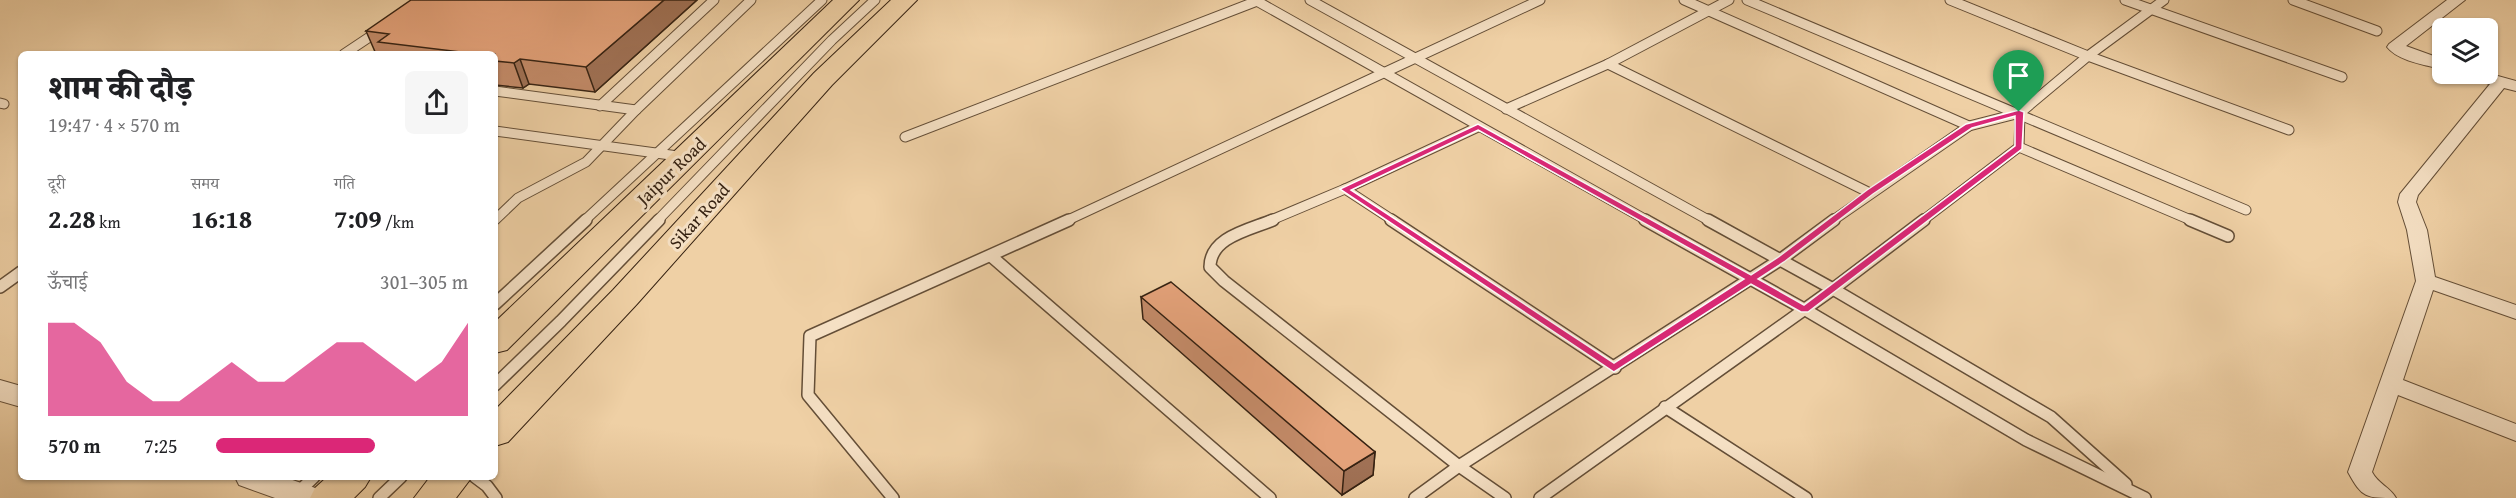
<!DOCTYPE html>
<html lang="hi">
<meta charset="utf-8">
<style>
:root{--surface:#fff;--page:#f6f6f6;--text:#202124;--muted:#757577;--accent:#db2777}
body{margin:0;font-family:"Gentium Book Plus","Noto Serif Devanagari",serif;background:var(--page);color:var(--text);height:100vh;display:flex;flex-direction:column;font-size:22px;white-space:nowrap}
*{box-sizing:border-box;margin:0}
p{font-size:20px;color:var(--muted)}
.icon{flex:none;width:33px;height:33px;fill:none;stroke:currentColor;stroke-width:2;stroke-linecap:round;stroke-linejoin:round}
.map{position:relative;flex:1;overflow:hidden}
.side{position:absolute;left:18px;top:51px;width:480px;height:429px;display:flex;flex-direction:column;background:var(--surface);border-radius:9px;box-shadow:0 2px 4px #0004}
.side>*{flex:none}
.fabs{position:absolute;left:2432px;top:18px;display:grid;gap:12px}
.fabs a{display:grid;place-items:center;width:66px;height:66px;border-radius:9px;background:var(--surface);box-shadow:0 2px 4px #0004;font-size:30px}
.pin{position:absolute;display:grid;place-items:center;width:51px;height:51px;color:#fff;margin:-62px -26px;border-radius:50% 50% 50% 0;rotate:-45deg;box-shadow:0 0 6px #0007}
.pin .icon{rotate:45deg}
.round{display:grid;place-items:center;flex:none;width:63px;height:63px;border-radius:9px;background:var(--page)}
.head{display:flex;align-items:center;justify-content:space-between;height:102px;padding:0 30px}
h1{font-size:33px;font-weight:800;line-height:45px}
.stats{display:grid;grid-template-columns:repeat(3,1fr);gap:9px;height:102px;padding:6px 30px}
.stats div{display:grid;align-content:center}
.stats b{font-size:26px;font-weight:800}
.stats small{font-size:16px;font-weight:400}
.stats p{font-size:16px}
.chart{height:168px;padding:12px 30px}
.chart p{display:flex;justify-content:space-between}
.chart svg{width:100%;height:108px;margin-top:6px;fill:var(--accent);opacity:.7}
ul{padding:0 30px;list-style:none;font-size:20px}
li{display:grid;grid-template-columns:96px 72px 1fr;align-items:center;height:45px}
li i{height:15px;border-radius:8px;background:var(--accent)}
.map>svg:first-child{display:block}
.lines{fill:none;stroke-linecap:round;stroke-linejoin:round}
.service-far1-casing{stroke:#644e37;stroke-width:11}
.service-casing{stroke:#644e37;stroke-width:14}
.minor-casing{stroke:#644e37;stroke-width:2}
.tertiary-casing{stroke:#644e37;stroke-width:2}
.primary-casing{stroke:#362212;stroke-width:2}
.service-far1{stroke:#f5e0c4;stroke-width:9}
.service{stroke:#f5e0c4;stroke-width:11}
.minor{fill:#f5e0c4;fill-rule:evenodd}
.tertiary{fill:#f5e0c4;fill-rule:evenodd}
.primary{fill:#efd0a5;fill-rule:evenodd}
.wall{fill:#c48b69;stroke:#362212;stroke-width:1.5}
.shaded-wall{fill:#a07155;stroke:#362212;stroke-width:1.5}
.building{fill:#e4a27a;stroke:#362212;stroke-width:1.5}
.route{fill:#db2777;stroke:#fff;stroke-width:1.5;fill-rule:evenodd}
.labels{text-anchor:middle;dominant-baseline:central;stroke-width:6;stroke-linejoin:round;paint-order:stroke}
.street-label{font-size:18px;fill:#362212;stroke:#f5e0c4}
</style>
<div class="map">
<svg width="2516" height="498" viewBox="0 0 2516 498">
<rect width="100%" height="100%" fill="#efd0a5"/>
<filter id="stains"><feTurbulence type="fractalNoise" baseFrequency=".00333" numOctaves="4"/><feColorMatrix values="0 0 0 0 .2 0 0 0 0 .09 0 0 0 0 .02 0 0 0 .5 -.17"/></filter>
<radialGradient id="worn" r=".72"><stop offset=".6" stop-color="#630" stop-opacity="0"/><stop offset="1" stop-color="#630" stop-opacity=".3"/></radialGradient>
<g class="lines">
<!-- service-far1 casing -->
<g class="service-far1-casing">
<g id="service-far1">
<polyline points="1255,0 1648,221"/>
<polyline points="1310,0 1710,221"/>
<polyline points="1684,0 1969,126"/>
<polyline points="1747,0 2246,210"/>
<polyline points="1950,0 2088,56 2289,130"/>
<polyline points="2125,0 2342,77"/>
<polyline points="2293,0 2377,31"/>
<polyline points="344,54 380,30"/>
<polyline points="1608,64 1870,193"/>
<polyline points="495,91 636,110"/>
<polyline points="0,103 4,104"/>
<polyline points="600,106 714,0"/>
<polyline points="1506,109 1608,64 1729,0"/>
<polyline points="495,131 685,157"/>
<polyline points="905,137 1257,1"/>
<polyline points="2019,147 2193,221"/>
<polyline points="1345,189 1394,221"/>
<polyline points="495,220 518,198 586,162 636,110 751,0"/>
<polyline points="584,221 822,0"/>
<polyline points="657,221 832,40 875,0"/>
<polyline points="1066,221 1540,0"/>
<polyline points="1269,221 1345,189 1478,127"/>
<polyline points="1832,221 1969,126 2020,113 2088,56 2164,0"/>
<polyline points="1922,221 2019,147 2020,113"/>
</g>
</g>
<!-- service casing -->
<g class="service-casing">
<g id="service">
<path d="M1273,220c-24,10 -63,17 -63,47l14,14 235,185 46,32"/>
<polyline points="1391,220 1615,368"/>
<polyline points="1645,220 1804,309 2026,440 2145,498"/>
<polyline points="1708,220 1833,289 2051,417 2126,484"/>
<polyline points="2190,220 2228,236"/>
<polyline points="991,256 1270,498"/>
<polyline points="0,287 21,272"/>
<polyline points="495,304 586,220"/>
<polyline points="495,385 561,321 659,220"/>
<polyline points="1665,407 1806,498"/>
<polyline points="475,477 487,486 496,498"/>
<polyline points="292,498 314,477"/>
<polyline points="379,498 401,477"/>
<polyline points="893,498 808,395 810,336 1069,220"/>
<polyline points="1415,498 1459,466 1780,260 1834,220"/>
<polyline points="1540,498 1833,289 1924,220"/>
</g>
</g>
<!-- minor casing -->
<g class="minor-casing">
<g id="minor">
<path d="M2447,0h18l-59,46 36,13v10c-17,-4 -44,-8 -55,-22l2,-3z"/>
<path d="M2487,73l29,8v10l-12,-3 -86,107 -2,7 11,28 8,47 81,28v14l-83,-29 -30,90 113,44v17l-118,-46 -26,77c6,12 18,15 24,26 -30,0 -34,0 -48,-26l68,-191 -9,-51 -9,-28 2,-8 90,-110 -23,-7 -2,-3z"/>
</g>
</g>
<!-- tertiary casing -->
<g class="tertiary-casing">
<g id="tertiary">
<polygon points="0,380 21,386 21,407 0,401"/>
<polygon points="235,477 284,477 321,490 326,498 275,498 239,485"/>
</g>
</g>
<!-- primary casing -->
<g class="primary-casing">
<g id="primary">
<polygon points="833,0 859,0 507,350 495,353 495,322"/>
<polygon points="891,0 917,0 832,85 637,304 508,442 495,446 495,410 613,290 814,73"/>
<polygon points="327,477 371,477 365,487 354,498 310,498 315,488"/>
<polygon points="430,477 472,477 456,498 414,498"/>
</g>
</g>
<!-- service-far1 -->
<use href="#service-far1" class="service-far1"/>
<!-- service -->
<use href="#service" class="service"/>
<!-- minor -->
<use href="#minor" class="minor"/>
<!-- tertiary -->
<use href="#tertiary" class="tertiary"/>
<!-- primary -->
<use href="#primary" class="primary"/>
</g>
<!-- wall -->
<g class="wall">
<polygon points="697,0 595,92 529,84 523,88 495,85 495,54 376,54 366,31"/>
<polygon points="1141,297 1375,452 1373,475 1342,495 1143,319"/>
</g>
<!-- shaded-wall -->
<g class="shaded-wall">
<polygon points="664,0 697,0 595,92 586,67"/>
<polygon points="520,59 529,84 523,88 514,63"/>
<polygon points="1375,452 1373,475 1342,495 1344,471"/>
</g>
<!-- building -->
<g class="building">
<polygon points="411,0 664,0 586,67 520,59 514,63 495,61 495,54 459,54 461,52 378,42 389,34 366,31"/>
<polygon points="1171,282 1375,452 1344,471 1141,297"/>
</g>
<!-- route -->
<path class="route" d="M2019,110l5,2 -2,37 -214,163h-7l-50,-28 -137,88 -274,-183 138,-65 273,151 26,-17 90,-68 99,-66zM2015,116v30l-211,159 -46,-26 26,-17 89,-68 99,-66zM1478,130l266,149 -130,84 -263,-173z"/>
<g class="labels">
<!-- street labels -->
<g class="street-label">
<text transform="translate(671 171) rotate(-44)">Jaipur Road</text>
<text transform="translate(699 216) rotate(-48)">Sikar Road</text>
</g>
</g>
<rect width="100%" height="100%" filter="url(#stains)"/>
<rect width="100%" height="100%" fill="url(#worn)"/>
</svg>
<div class="fabs">
<a><svg class="icon" aria-label="layers" viewBox="0 0 24 24"><path d="M12 4l9 5-9 5-9-5zM3 14l9 5 9-5"/></svg></a>
</div>
<div class="pin" style="left:2019px;top:112px;background:#1e9e55"><svg class="icon" aria-label="arrive" viewBox="0 0 24 24"><path d="M6 21V4h12l-3 4 3 4H6"/></svg></div>
<section class="side">
<div class="head"><div><h1>शाम की दौड़</h1><p>19:47 · 4 × 570 m</p></div><a class="round"><svg class="icon" aria-label="share" viewBox="0 0 24 24"><path d="M12 15V3M7 8l5-5 5 5M5 13v7h14v-7"/></svg></a></div>
<div class="stats">
<div><p>दूरी</p><b>2.28<small> km</small></b></div>
<div><p>समय</p><b>16:18</b></div>
<div><p>गति</p><b>7:09<small> /km</small></b></div>
</div>
<div class="chart"><p><span>ऊँचाई</span>301–305 m</p>
<svg viewBox="0 0 160 44" preserveAspectRatio="none"><path d="M0 44V6L10 6L20 14L30 30L40 38L50 38L60 30L70 22L80 30L90 30L100 22L110 14L120 14L130 22L140 30L150 22L160 6V44z"/></svg>
</div>
<ul>
<li><b>570 m</b>7:25<i style="width:63%"></i></li>
</ul>
</section>
</div>
